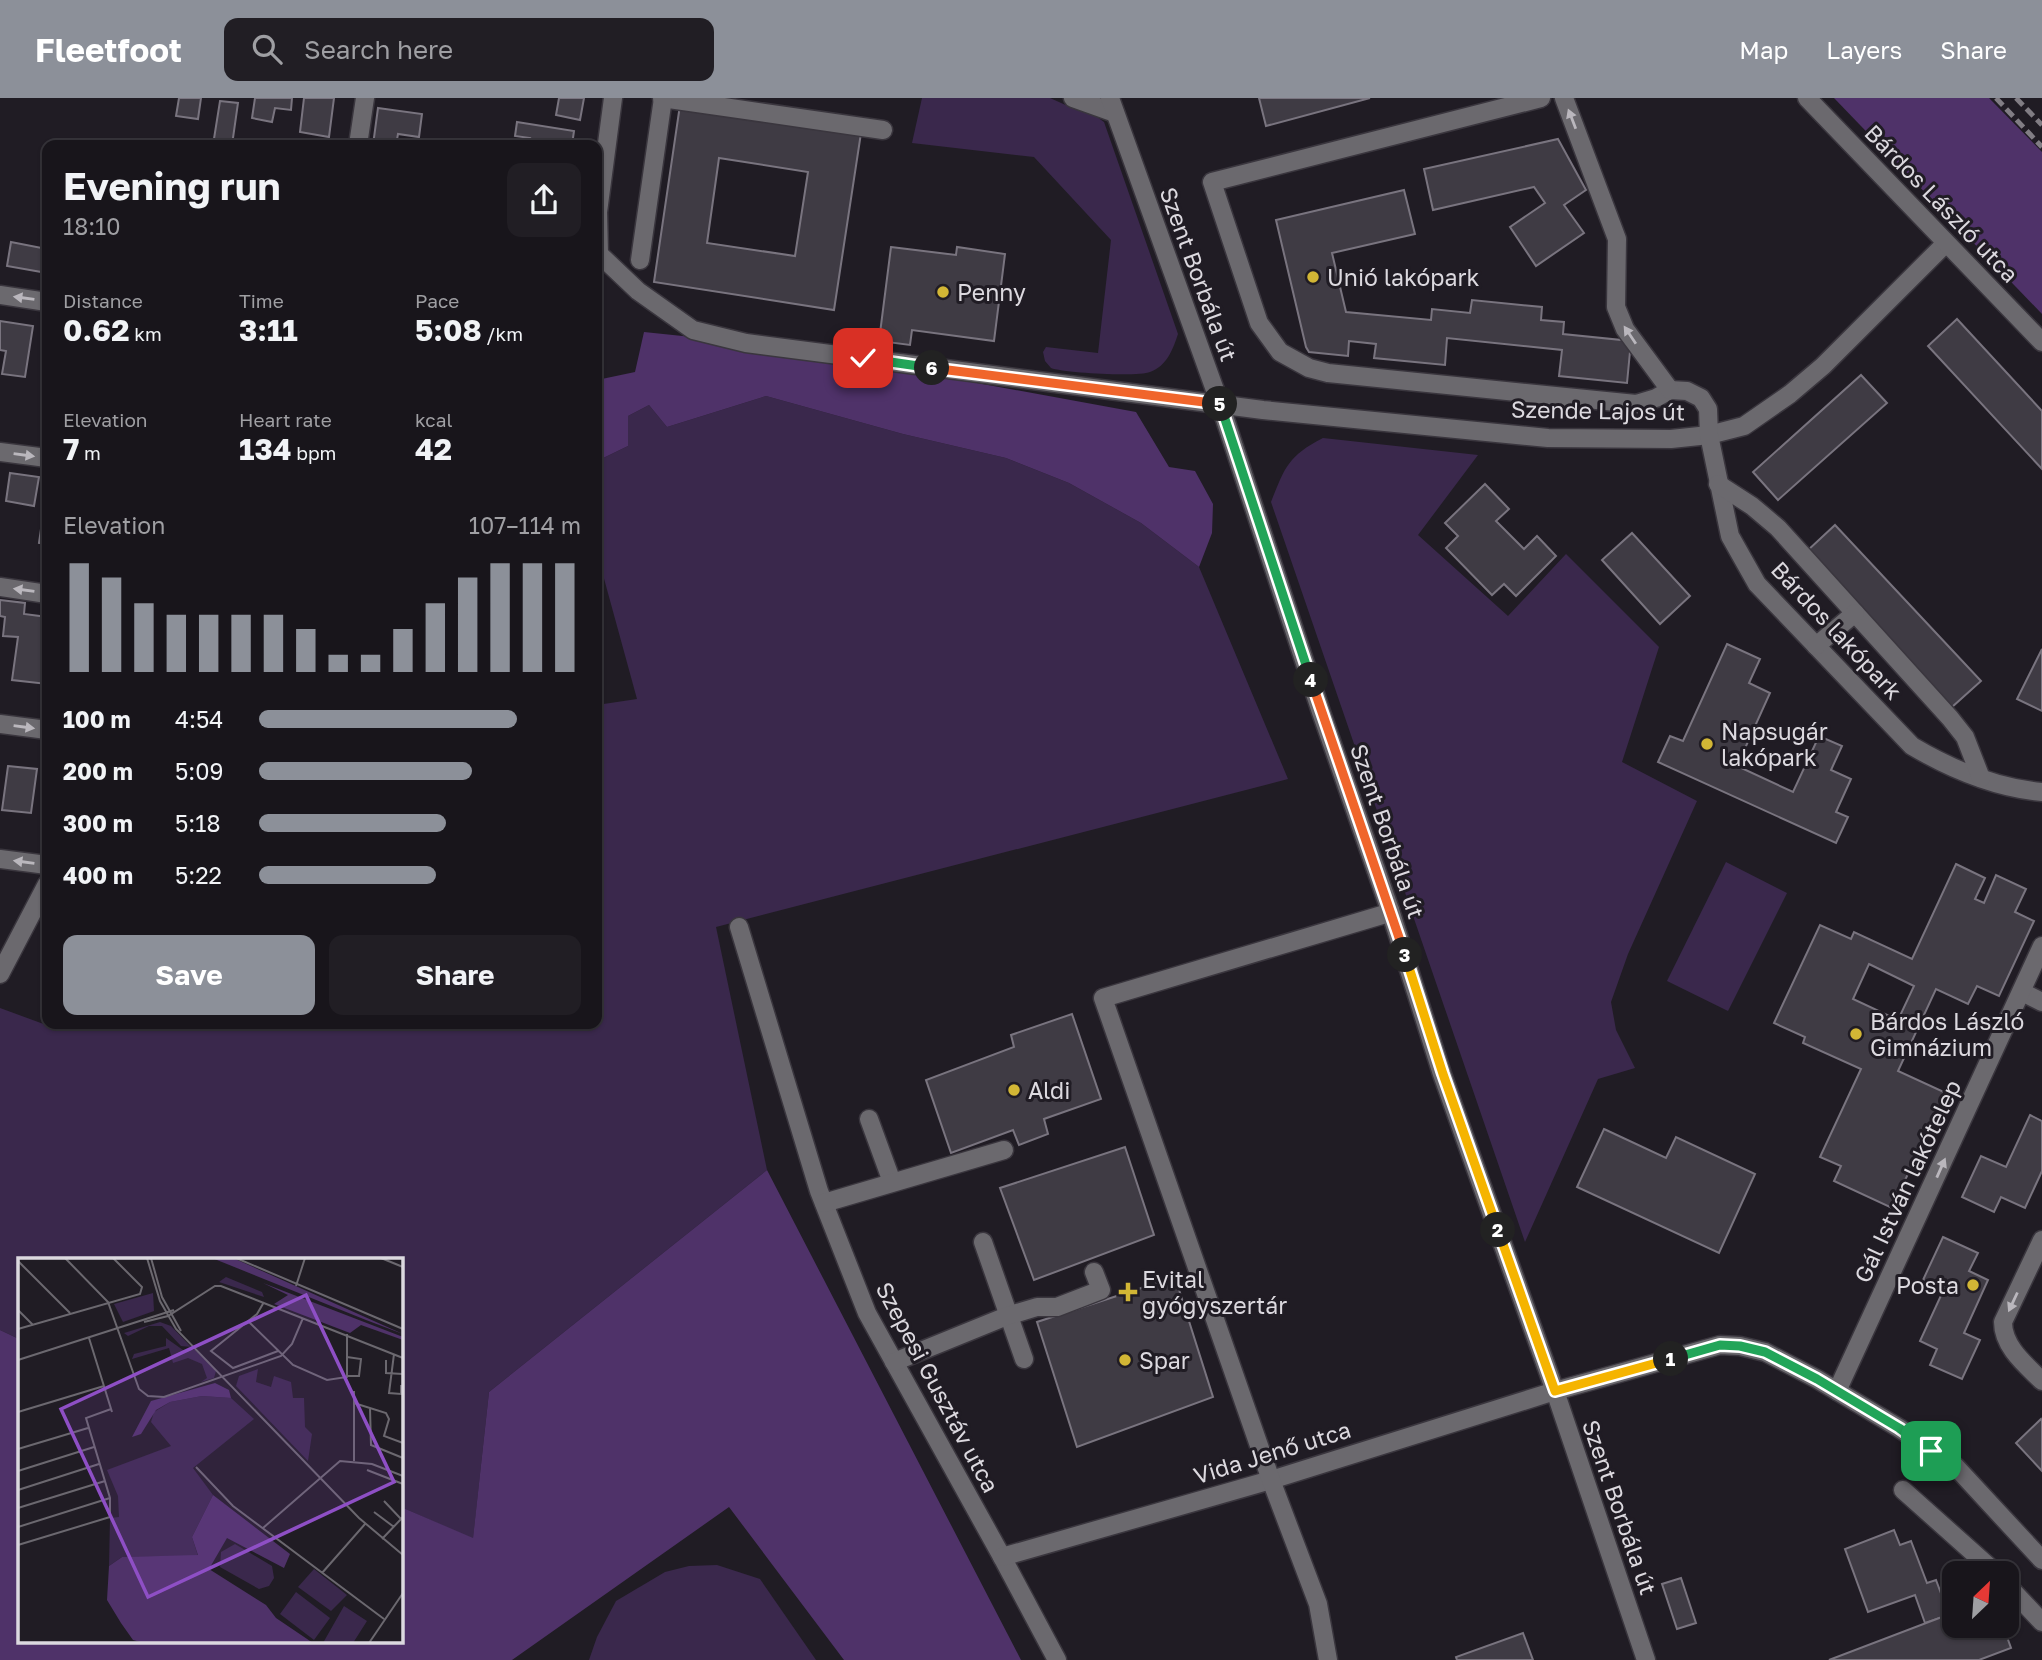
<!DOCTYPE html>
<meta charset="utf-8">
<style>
:root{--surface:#18151b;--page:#211e24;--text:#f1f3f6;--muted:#9f9fa3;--line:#36343a;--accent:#8c9099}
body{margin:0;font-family:"Golos Text",sans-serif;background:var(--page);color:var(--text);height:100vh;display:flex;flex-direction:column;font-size:26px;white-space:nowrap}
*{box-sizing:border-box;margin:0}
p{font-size:23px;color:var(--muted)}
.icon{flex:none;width:38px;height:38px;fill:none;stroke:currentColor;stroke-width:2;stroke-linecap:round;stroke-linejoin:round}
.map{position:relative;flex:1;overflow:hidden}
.details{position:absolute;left:42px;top:42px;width:560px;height:889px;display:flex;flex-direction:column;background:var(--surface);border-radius:14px;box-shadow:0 2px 5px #0004,0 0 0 2px var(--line)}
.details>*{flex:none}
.needle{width:46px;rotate:25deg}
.buttons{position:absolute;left:1942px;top:1463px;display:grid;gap:14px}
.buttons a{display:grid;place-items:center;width:77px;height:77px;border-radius:14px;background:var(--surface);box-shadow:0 2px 5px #0004,0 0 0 2px var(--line);font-size:35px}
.pin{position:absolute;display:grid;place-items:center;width:60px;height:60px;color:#fff;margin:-30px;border-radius:14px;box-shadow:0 4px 10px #0006}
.km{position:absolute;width:35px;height:35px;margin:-18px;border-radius:50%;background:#222;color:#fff;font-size:19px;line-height:35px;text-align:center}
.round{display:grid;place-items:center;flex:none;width:74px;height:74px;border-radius:14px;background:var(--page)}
.headline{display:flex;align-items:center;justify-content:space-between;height:119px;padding:0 21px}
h1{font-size:38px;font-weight:700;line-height:52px}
.metrics{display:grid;grid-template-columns:repeat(3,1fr);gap:10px;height:119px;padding:7px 21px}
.metrics div{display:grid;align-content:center}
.metrics b{font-size:30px;font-weight:700}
.metrics small{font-size:19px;font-weight:400}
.metrics p{font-size:19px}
.chart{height:196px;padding:14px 21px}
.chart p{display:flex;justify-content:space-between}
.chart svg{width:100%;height:126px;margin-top:7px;stroke:var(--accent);stroke-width:6}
.cta{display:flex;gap:14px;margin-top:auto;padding:14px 21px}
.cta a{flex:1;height:80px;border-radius:14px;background:var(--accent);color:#fff;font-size:28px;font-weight:700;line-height:80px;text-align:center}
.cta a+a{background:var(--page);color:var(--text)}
ul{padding:0 21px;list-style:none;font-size:23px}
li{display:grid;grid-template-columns:112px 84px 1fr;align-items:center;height:52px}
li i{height:18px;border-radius:9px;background:var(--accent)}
header{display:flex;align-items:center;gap:42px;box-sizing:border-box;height:98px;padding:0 35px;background:var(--accent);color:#fff}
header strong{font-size:33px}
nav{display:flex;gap:38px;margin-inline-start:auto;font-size:24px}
.search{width:490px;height:63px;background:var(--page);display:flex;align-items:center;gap:18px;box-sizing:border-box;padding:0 24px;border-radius:14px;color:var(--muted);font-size:26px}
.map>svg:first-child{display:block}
.green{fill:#3a284c}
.forest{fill:#4f3269}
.building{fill:#3f3b44;stroke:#79747f;stroke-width:2;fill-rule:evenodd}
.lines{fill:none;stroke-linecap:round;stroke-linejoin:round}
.minor-casing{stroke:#3a363e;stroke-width:21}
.minor{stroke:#6b696e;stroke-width:18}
.rail{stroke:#817d84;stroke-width:5;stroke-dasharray:10 5;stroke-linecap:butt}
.oneway{fill:#bab7bd}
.split-1-casing{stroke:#fff;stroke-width:14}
.split-2-casing{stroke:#fff;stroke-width:14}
.split-3-casing{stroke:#fff;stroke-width:14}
.split-4-casing{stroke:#fff;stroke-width:14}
.split-5-casing{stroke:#fff;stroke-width:14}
.split-6-casing{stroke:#fff;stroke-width:14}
.split-7-casing{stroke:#fff;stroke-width:14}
.split-1{stroke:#22a559;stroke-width:9}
.split-2{stroke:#f5b400;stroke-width:9}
.split-3{stroke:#f5b400;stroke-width:9}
.split-4{stroke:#f0652b;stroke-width:9}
.split-5{stroke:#22a559;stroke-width:9}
.split-6{stroke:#f0652b;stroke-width:9}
.split-7{stroke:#22a559;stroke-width:9}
.poi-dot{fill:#d2b635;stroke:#201c24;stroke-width:2.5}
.labels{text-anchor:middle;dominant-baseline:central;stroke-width:6;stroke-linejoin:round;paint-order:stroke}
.street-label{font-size:23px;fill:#dcd9df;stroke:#201c24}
.poi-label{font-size:23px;fill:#dcd9df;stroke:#201c24;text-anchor:start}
.inset-road{fill:none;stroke:#6b686f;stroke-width:2}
.view{fill:#8e4fc5;fill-opacity:0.15;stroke:#8e4fc5;stroke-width:3.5}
.inset-edge{fill:none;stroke:#dcd9df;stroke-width:3.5}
</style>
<header>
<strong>Fleetfoot</strong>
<div class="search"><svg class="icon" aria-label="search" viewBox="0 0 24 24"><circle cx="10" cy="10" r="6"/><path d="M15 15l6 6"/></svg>Search here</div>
<nav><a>Map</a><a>Layers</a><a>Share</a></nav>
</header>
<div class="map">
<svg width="2042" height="1562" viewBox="0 0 2042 1562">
<rect width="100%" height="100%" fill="#201c24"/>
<!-- green -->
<g class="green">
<path d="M922,0h128l29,13 11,1 14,10 74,212c-5,15 -11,32 -28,38 -12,5 -86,1 -99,-4l-6,-7 -2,-9 3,-5 52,6 13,-113 -77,-83 -122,-14z"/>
<polygon points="766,298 903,336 1006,360 1069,385 1141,425 1199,469 1288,681 716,829 767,1072 489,1294 473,1441 401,1409 401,1161 19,1161 19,1241 0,1232 0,910 49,928 50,926 597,926 597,607 637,601 597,455 597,363 628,348 628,318 649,307 667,329"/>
<path d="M1323,340l155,17 -60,80 90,81 58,-62 93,93 -37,115 75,39 -69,153 -17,48 5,28 19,38 -37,11 -73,163 -254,-740c14,-35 17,-46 52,-64z"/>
<polygon points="1726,764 1787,795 1728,913 1667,883"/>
<polygon points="717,1467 760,1481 816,1562 589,1562 597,1539 616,1503 665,1474 689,1468"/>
</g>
<!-- forest -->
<g class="forest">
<polygon points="1834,0 1989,0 2042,54 2042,216"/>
<polygon points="644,234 769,247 1136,314 1169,369 1195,373 1213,406 1212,435 1199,469 1141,425 1069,385 1006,360 903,336 766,298 667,329 649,307 628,318 628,348 597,363 597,282 635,274"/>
<polygon points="767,1072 1021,1562 844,1562 729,1409 512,1562 0,1562 0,1232 19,1241 19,1543 401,1543 401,1409 473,1440 489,1294"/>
</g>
<!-- building -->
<g class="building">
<polygon points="179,0 201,0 198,21 176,18"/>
<polygon points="255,0 292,0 291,12 275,10 272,24 252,20"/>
<polygon points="304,0 334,0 329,39 300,34"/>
<polygon points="559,0 584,0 580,22 556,17"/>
<polygon points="1259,0 1370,0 1266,28"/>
<polygon points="220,3 238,5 232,47 213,47"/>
<path d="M680,7l181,28 -27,177 -180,-28zM719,60l89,14 -13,84 -88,-13z"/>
<polygon points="378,10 422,16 419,39 398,36 396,47 373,47"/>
<polygon points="517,24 574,33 572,47 528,47 530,40 515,38"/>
<polygon points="1558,41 1586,92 1564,107 1584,135 1536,168 1510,129 1545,105 1534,89 1433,112 1424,71"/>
<polygon points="1404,92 1415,136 1332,155 1346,214 1431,222 1432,211 1470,215 1472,202 1542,209 1541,222 1564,224 1563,236 1631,243 1627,285 1559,278 1562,252 1447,240 1445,267 1374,260 1376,246 1349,243 1348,258 1309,254 1306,249 1276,122"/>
<polygon points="11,144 47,151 47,175 7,168"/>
<polygon points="891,149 956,157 957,149 1005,156 994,243 912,232 910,247 879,243"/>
<polygon points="1957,221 2042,313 2042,371 1928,248"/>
<polygon points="0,223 33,228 25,279 2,276 6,253 0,252"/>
<polygon points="1861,277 1887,305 1778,402 1753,374"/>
<polygon points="10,375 39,379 34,408 6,403"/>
<polygon points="1485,386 1509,411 1496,423 1524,451 1537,438 1556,458 1516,498 1504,486 1492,497 1446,450 1458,438 1445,425"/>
<polygon points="45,403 47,404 47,446 39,445"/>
<polygon points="1835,427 1981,583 1952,609 1807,453"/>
<polygon points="1632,435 1690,498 1660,526 1602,462"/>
<polygon points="0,502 25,505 24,516 47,519 47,586 12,582 18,539 3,538 5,519 0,518"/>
<polygon points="1727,546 1760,561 1749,585 1770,595 1737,668 1793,694 1819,638 1842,648 1831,672 1851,681 1836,714 1848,719 1836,745 1658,664 1670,638 1683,643"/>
<polygon points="2042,551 2042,613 2017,601"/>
<polygon points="8,668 37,671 31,715 2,712"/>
<path d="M1956,766l29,14 -10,21 9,4 12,-28 30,14 -11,23 19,9 -35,75 -22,-10 -9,18 -32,-15 -38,82 48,22 -54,115 -58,-27 7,-15 -21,-9 41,-88 -58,-26 2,-6 -31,-14 46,-98 31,14 3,-7 58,27zM1869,866l45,22 -16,34 -45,-21z"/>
<polygon points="1072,916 1101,1001 1044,1021 1048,1036 1019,1047 1013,1032 951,1055 926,982 1014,949 1011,937"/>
<polygon points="2030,1017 2042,1023 2042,1073 2025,1110 2001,1099 1994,1114 1962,1099 1981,1058 2006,1069"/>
<polygon points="1604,1031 1666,1060 1676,1039 1755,1076 1719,1155 1577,1089"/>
<polygon points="1125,1049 1154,1137 1034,1182 1000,1090"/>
<polygon points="1943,1139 1978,1155 1969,1173 1988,1182 1964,1235 1980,1242 1962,1281 1930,1267 1937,1251 1920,1243 1944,1191 1923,1182"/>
<polygon points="1175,1179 1213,1299 1077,1349 1037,1224"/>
<polygon points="2041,1321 2042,1323 2042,1373 2016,1345"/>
<polygon points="1894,1432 1900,1447 1911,1443 1927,1485 1936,1482 1949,1517 1925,1525 1915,1497 1868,1514 1845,1451"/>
<polygon points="1681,1480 1696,1525 1677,1531 1662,1486"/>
<polygon points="1955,1514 1955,1528 2003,1528 2011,1550 1979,1562 1829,1562"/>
<polygon points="1523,1535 1533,1562 1457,1562 1456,1559"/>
</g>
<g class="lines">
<!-- minor casing -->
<g class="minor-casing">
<g id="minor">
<polyline points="613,0 598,114 599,156 638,193 693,232 746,245 1263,312 1548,340 1671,341 1709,337 1744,328 1790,296 1823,268 1945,146"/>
<polyline points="662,0 883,32"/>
<polyline points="1073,0 1115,15"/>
<polyline points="1110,0 1220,306 1321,614 1390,812 1442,976 1555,1293 1646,1562"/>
<path d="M1541,0l-329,84 47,141 21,29 29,16 19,5 308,31 20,-6 14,-8 17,1 14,7 7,11 1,26 21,101 27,48 155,162c39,23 84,42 130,46"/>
<polyline points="1564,0 1617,141 1616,209 1625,231 1670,292"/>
<polyline points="1807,0 2042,244"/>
<polyline points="358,47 365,0"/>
<polyline points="640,162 663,0"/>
<polyline points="0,197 47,204"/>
<polyline points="0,354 47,360"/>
<polyline points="1718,386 1752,408 1778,430 1950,620 1965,639 1981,680"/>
<polyline points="0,489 47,496"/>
<polyline points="1816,548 1855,515"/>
<polyline points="0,626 47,632"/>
<polyline points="0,761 47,767"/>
<polyline points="739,829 819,1093 867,1215 1002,1459 1057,1562"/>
<polyline points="0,876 47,786"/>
<polyline points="2022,894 2042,904"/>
<polyline points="869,1021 892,1084"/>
<polyline points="824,1105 1004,1052"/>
<path d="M2042,1142l-39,82c0,25 23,43 39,59"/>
<polyline points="983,1144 1024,1261"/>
<polyline points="894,1264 1007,1218 1037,1209 1057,1209 1101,1192 1094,1174"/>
<polyline points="1837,1293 2042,848"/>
<polyline points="1903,1392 1996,1475"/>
<polyline points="1002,1459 1271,1382 1555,1293 1720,1247 1740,1248 1765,1254 1817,1281 1899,1330 1956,1369 2042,1462"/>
<polyline points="2007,1487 2042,1524"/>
<polyline points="1328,1562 1318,1506 1271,1382 1103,900 1382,817 1390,812"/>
</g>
</g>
<!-- minor -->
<use href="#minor" class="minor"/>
<!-- rail -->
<g class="rail">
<polyline points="1996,0 2042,49"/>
<polyline points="2016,0 2042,27"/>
</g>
</g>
<!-- one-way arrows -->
<defs><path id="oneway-solid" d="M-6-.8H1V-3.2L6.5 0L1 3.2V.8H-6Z" transform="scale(1.75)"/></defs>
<g class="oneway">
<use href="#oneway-solid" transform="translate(1572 21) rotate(-111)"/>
<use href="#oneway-solid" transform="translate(24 200) rotate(-172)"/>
<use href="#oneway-solid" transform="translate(1630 237) rotate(-124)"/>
<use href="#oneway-solid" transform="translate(24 357) rotate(8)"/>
<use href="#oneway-solid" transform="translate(24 492) rotate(-172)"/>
<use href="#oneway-solid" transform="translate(24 629) rotate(8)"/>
<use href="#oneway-solid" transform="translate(24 764) rotate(-172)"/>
<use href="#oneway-solid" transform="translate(1941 1070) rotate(-66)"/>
<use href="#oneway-solid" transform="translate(2013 1204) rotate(115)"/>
</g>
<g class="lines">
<!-- split-1 casing -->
<g class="split-1-casing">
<polyline id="split-1" points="1671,1261 1720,1247 1740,1248 1765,1254 1817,1281 1899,1330 1931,1353"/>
</g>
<!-- split-2 casing -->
<g class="split-2-casing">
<polyline id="split-2" points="1498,1132 1555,1293 1671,1261"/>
</g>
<!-- split-3 casing -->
<g class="split-3-casing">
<polyline id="split-3" points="1405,857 1443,976 1498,1132"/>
</g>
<!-- split-4 casing -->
<g class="split-4-casing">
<polyline id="split-4" points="1311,582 1405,857"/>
</g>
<!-- split-5 casing -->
<g class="split-5-casing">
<polyline id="split-5" points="1220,306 1311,582"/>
</g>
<!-- split-6 casing -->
<g class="split-6-casing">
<polyline id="split-6" points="932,270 1220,306"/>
</g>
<!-- split-7 casing -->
<g class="split-7-casing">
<polyline id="split-7" points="863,260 932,270"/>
</g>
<!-- split-1 -->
<use href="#split-1" class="split-1"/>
<!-- split-2 -->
<use href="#split-2" class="split-2"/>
<!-- split-3 -->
<use href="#split-3" class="split-3"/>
<!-- split-4 -->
<use href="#split-4" class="split-4"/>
<!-- split-5 -->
<use href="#split-5" class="split-5"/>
<!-- split-6 -->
<use href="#split-6" class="split-6"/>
<!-- split-7 -->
<use href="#split-7" class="split-7"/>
</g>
<!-- markers -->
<g class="poi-dot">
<circle cx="1313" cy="179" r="7"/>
<circle cx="943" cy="194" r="7"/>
<circle cx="1707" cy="646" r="7"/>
<circle cx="1856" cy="936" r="7"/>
<circle cx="1014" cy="992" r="7"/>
<circle cx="1973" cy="1187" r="7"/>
<path d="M1124.5 1183.5h7v7h7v7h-7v7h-7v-7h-7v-7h7z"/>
<circle cx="1125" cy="1262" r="7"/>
</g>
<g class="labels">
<!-- street labels -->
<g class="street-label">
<text transform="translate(1942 105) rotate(46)">Bárdos László utca</text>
<text transform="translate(1199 176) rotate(70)">Szent Borbála út</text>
<text transform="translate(1598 312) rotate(1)">Szende Lajos út</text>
<text transform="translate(1837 532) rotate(47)">Bárdos lakópark</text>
<text transform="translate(1388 733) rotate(71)">Szent Borbála út</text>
<text transform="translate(1907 1083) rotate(-65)">Gál István lakótelep</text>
<text transform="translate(938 1289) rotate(62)">Szepesi Gusztáv utca</text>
<text transform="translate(1272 1354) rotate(-17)">Vida Jenő utca</text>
<text transform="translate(1620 1409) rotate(71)">Szent Borbála út</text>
</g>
<!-- poi labels -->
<g class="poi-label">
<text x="1327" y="179">Unió lakópark</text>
<text x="957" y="194">Penny</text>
<text x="1721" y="633">Napsugár<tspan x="1721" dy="26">lakópark</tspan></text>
<text x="1870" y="923">Bárdos László<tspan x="1870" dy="26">Gimnázium</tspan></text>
<text x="1028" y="992">Aldi</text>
<text x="1142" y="1181">Evital<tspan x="1142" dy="26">gyógyszertár</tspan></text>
<text x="1959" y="1187" text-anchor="end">Posta</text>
<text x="1139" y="1262">Spar</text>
</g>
</g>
<!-- overview -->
<g transform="translate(18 1160)">
<rect width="385" height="385" fill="#201c24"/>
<path d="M208,19l36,15 2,5 -45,-15zM135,35l1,18 -31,11 -9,-18zM142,64l11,4 20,21 -10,-1 -19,-20h-13l-21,10 -4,-3zM148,80l17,12h12l21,21 -2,7 -13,4 6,-4 -5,-14 -14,-6 -15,5 -4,-15 -37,11 2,-5 32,-8zM240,111l-2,13 15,5 3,-11 17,6 2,16h11l1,29 7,7 -4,27 -72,-75 3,-10zM184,138l29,2 23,21 -61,49 20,27 -21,42 6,19 -76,1 -13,9 1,-48 9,-1 -1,-21 -11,-26 64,-24 -20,-24 3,-10 16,-10zM217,286l37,22 2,12 -5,8 -10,3 -39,-22 1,-15zM296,311l33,26 -16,16 -33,-24zM278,334l34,26 -16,22 -34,-26zM326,348l23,15 -14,22h-30z" fill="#3a284c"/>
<path d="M194,0h21l170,76 -37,-14zM245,25l140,54v3l-42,-15 -11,8 -76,-29 14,-9zM197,125l14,7 2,8 -29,-2 -32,6 -14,8 -15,24 -9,3 19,-36zM195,237l77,59 -6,14 -57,-30 -18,31 57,36 10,13 37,25h-169l-11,-3 -12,-17 -14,-23 2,-34 13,-9 76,-2 -6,-18z" fill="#4f3269"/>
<path class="inset-road" d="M47,0l43,44 31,87 9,7 16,1 117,-41 11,-12 11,-26M129,0l13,43 16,28 183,189 44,37M133,0l11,39 19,34M218,0l167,71M363,0l22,9M0,3l52,52M278,28l9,-28M246,44l-7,12 -46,37 22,17 45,-17M0,52l15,15M230,63l45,44 34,15 20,-3v-43M126,64l24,-6 47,-30h6l182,72M0,71l122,-35 2,-7 -29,-29M71,80l23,74M376,96l-5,39 12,1v-9M329,99l14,2 -2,17h-12M0,102l156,-50M368,102v13l17,1M336,133v70M336,145l32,10 3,6 -5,17 19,7M352,150l1,37 32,13M0,154l86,-26M0,191l70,-21M178,209l37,39 151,113M349,212l36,14M0,213l76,-24M0,232l81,-26M366,243l17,18M0,250l87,-27M356,254l20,15M0,269l92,-29M245,270l77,-67 32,3 31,12M364,281l21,-22M0,287l92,-28v-19l-24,-80 25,-9M304,315l43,-49M351,385l34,-50"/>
<path class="view" d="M288,37l88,187 -246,115 -87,-188z"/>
<rect width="385" height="385" class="inset-edge"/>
</g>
</svg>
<div class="buttons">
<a><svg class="needle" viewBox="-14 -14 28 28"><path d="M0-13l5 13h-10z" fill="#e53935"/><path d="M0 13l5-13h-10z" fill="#9f9fa3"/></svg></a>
</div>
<div class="pin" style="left:1931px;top:1353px;background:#1e9e55"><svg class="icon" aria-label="arrive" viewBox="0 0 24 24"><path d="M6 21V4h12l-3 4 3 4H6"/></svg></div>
<div class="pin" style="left:863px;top:260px;background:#d93025"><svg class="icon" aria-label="check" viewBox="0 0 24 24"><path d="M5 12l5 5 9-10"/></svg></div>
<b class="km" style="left:1671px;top:1261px">1</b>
<b class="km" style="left:1498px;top:1132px">2</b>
<b class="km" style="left:1405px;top:857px">3</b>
<b class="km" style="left:1311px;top:582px">4</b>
<b class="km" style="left:1220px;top:306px">5</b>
<b class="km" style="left:932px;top:270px">6</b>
<section class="details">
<div class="headline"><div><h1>Evening run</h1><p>18:10</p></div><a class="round"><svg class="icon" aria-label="share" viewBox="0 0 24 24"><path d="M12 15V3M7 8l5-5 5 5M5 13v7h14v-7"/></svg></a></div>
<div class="metrics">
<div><p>Distance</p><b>0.62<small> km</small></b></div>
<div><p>Time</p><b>3:11</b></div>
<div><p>Pace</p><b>5:08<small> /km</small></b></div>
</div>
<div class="metrics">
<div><p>Elevation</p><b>7<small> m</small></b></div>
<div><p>Heart rate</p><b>134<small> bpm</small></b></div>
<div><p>kcal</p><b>42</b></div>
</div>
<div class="chart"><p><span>Elevation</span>107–114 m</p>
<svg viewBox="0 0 160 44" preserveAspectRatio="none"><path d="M5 44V6M15 44V11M25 44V20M35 44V24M45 44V24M55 44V24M65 44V24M75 44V29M85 44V38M95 44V38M105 44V29M115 44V20M125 44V11M135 44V6M145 44V6M155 44V6"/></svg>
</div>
<ul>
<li><b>100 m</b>4:54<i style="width:80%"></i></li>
<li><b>200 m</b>5:09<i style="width:66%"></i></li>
<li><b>300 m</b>5:18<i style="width:58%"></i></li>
<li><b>400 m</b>5:22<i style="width:55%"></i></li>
</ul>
<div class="cta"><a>Save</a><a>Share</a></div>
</section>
</div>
